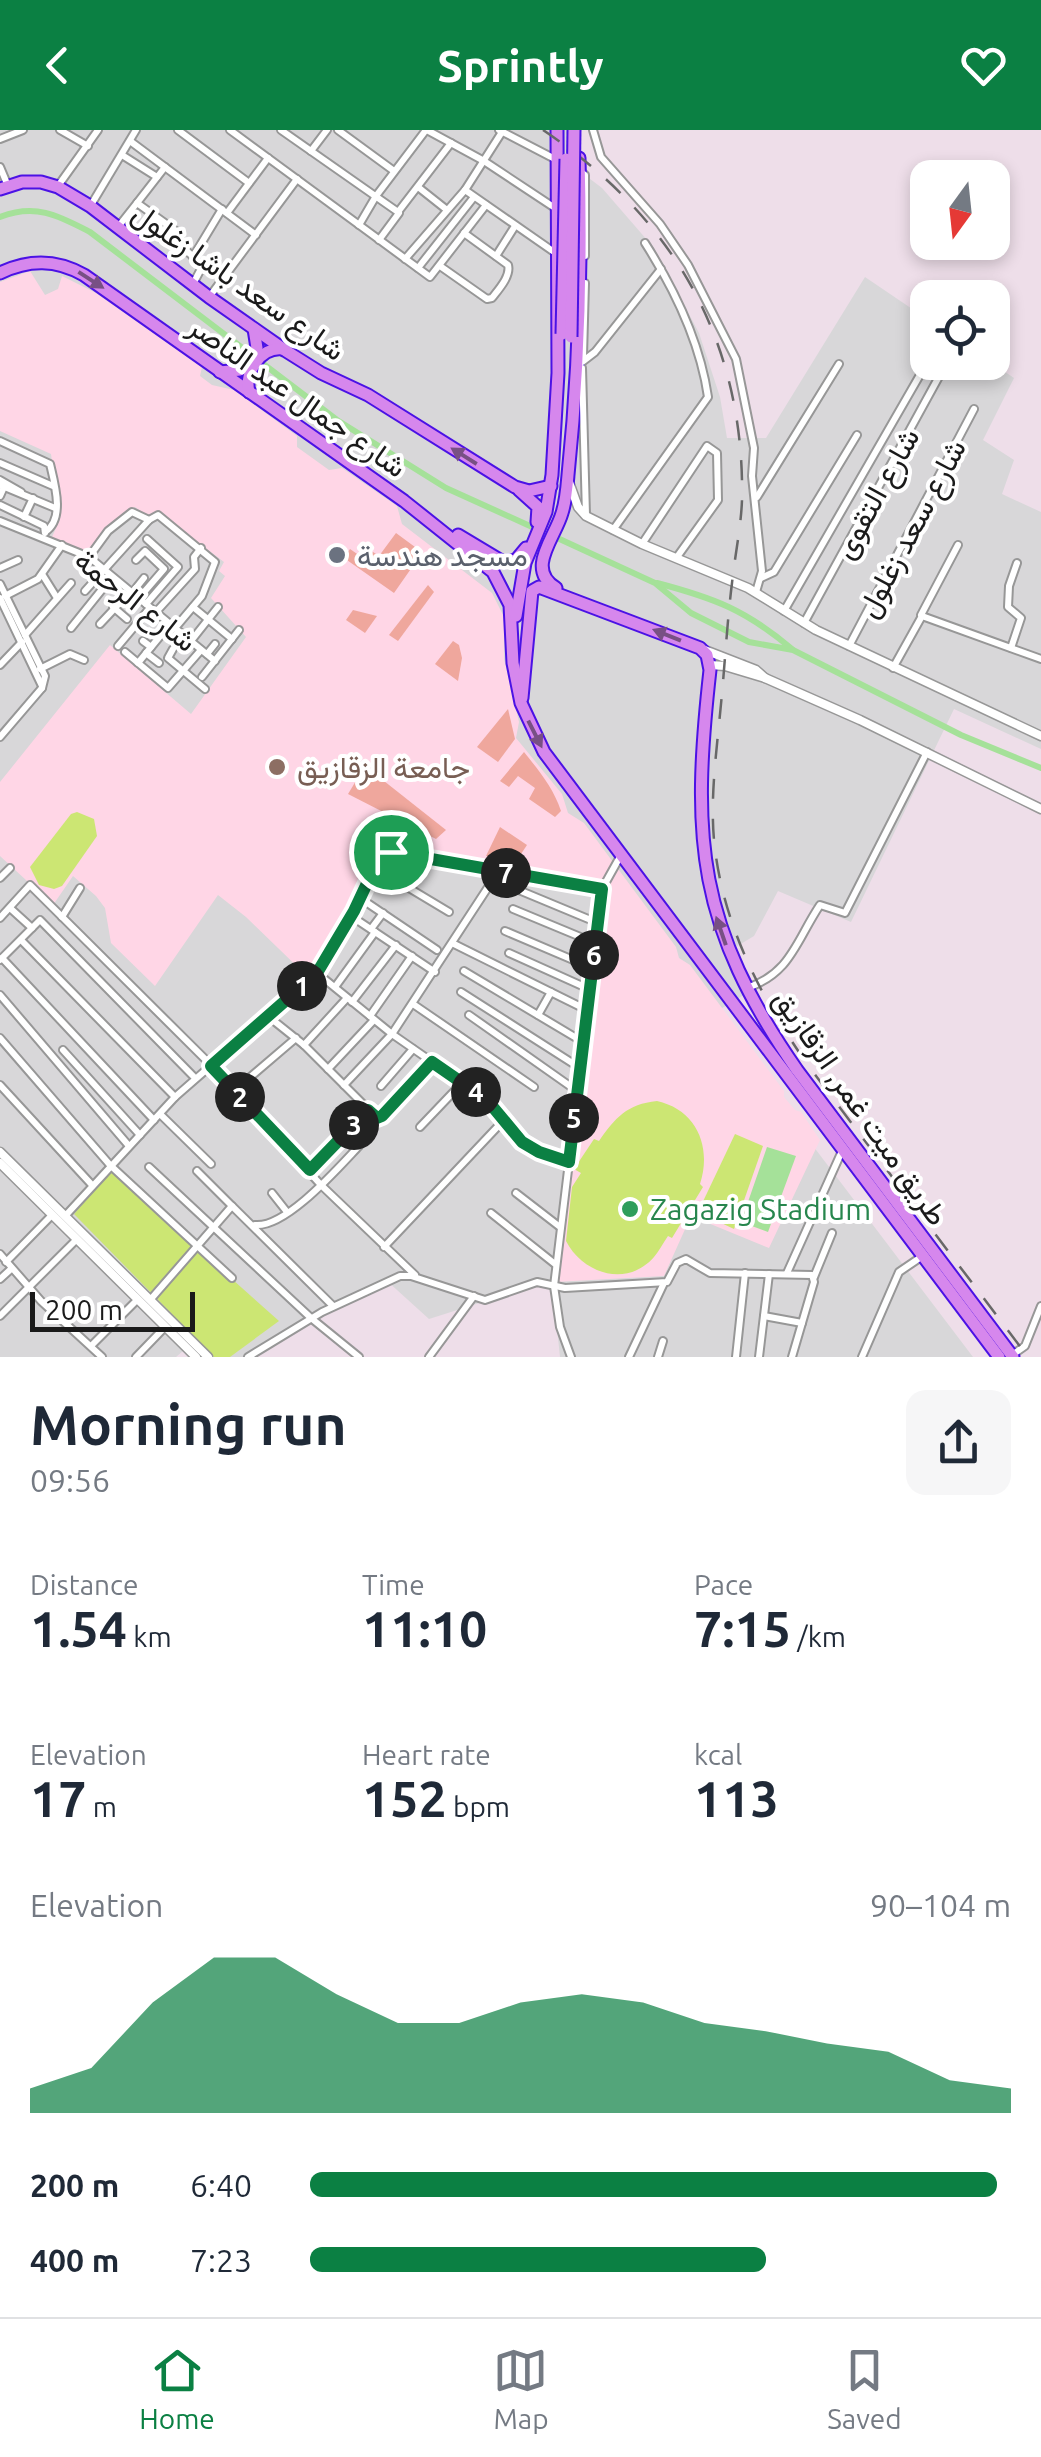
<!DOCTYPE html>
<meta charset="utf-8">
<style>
:root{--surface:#fff;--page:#f6f6f7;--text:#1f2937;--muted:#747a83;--line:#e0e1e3;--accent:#0b8043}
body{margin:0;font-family:Ubuntu,Vazirmatn,sans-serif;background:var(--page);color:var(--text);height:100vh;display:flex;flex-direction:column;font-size:38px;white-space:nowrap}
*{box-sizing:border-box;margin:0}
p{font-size:32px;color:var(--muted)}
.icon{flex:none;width:55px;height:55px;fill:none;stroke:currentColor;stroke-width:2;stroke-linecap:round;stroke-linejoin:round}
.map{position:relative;height:1227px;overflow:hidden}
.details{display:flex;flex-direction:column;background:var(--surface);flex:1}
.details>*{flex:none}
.needle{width:65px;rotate:195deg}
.tools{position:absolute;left:910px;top:30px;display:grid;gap:20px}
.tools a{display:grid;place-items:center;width:100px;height:100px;border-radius:20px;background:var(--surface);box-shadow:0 5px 15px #0003;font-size:50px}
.scale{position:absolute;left:30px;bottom:25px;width:165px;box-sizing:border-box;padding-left:10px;border:5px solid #1a1a1a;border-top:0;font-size:28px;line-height:35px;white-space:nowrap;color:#1a1a1a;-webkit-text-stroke:8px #fff;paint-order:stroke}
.pin{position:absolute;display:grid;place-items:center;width:85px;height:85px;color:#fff;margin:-42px;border:5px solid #fff;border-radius:50%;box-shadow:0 2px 10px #0007}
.km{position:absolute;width:50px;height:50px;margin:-25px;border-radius:50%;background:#222;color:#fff;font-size:28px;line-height:50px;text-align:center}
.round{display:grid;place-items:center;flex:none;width:105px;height:105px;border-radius:20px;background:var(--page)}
.head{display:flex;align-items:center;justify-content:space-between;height:170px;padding:0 30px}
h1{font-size:55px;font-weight:700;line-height:75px}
.metrics{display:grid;grid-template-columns:repeat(3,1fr);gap:15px;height:170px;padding:10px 30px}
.metrics div{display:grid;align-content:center}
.metrics b{font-size:50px;font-weight:700}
.metrics small{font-size:28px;font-weight:400}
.metrics p{font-size:28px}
.chart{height:280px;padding:20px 30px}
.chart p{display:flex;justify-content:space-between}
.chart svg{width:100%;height:180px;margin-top:10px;fill:var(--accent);opacity:.7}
ul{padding:0 30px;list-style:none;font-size:32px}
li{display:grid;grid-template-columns:160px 120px 1fr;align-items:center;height:75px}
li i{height:25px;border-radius:12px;background:var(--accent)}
header{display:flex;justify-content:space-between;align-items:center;height:130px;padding:0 30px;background:var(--accent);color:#fff;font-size:45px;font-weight:700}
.tabs{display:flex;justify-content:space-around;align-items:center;height:140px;border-top:2px solid var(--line);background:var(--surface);font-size:28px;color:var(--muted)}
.tabs a{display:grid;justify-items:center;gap:5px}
.tabs .selected{color:var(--accent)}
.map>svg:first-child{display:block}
.residential{fill:#d8d7d9}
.education{fill:#ffd6e6}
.grass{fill:#efa79d}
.pitch{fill:#cce673}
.water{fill:#a5e199}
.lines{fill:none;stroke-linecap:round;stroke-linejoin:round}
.canal{stroke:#a5e199;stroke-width:6}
.minor-casing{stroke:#979797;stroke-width:10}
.tertiary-casing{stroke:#979797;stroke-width:11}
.trunk-casing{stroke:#4b12e5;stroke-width:15}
.minor{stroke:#fff;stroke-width:6}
.tertiary{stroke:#fff;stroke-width:8}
.trunk{stroke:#d687ed;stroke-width:11}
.rail{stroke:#686868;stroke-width:2.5;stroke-dasharray:20 20;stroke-linecap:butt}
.trunk-bridge-casing{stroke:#4b12e5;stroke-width:15;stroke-linecap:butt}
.trunk-bridge{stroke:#d687ed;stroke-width:11}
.oneway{fill:#785084}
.route-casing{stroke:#fff;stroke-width:20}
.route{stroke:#0b8043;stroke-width:12}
.worship-dot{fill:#6b7280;stroke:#fff;stroke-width:4}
.education-dot{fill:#8d6e63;stroke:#fff;stroke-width:4}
.leisure-dot{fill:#2e9e5b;stroke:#fff;stroke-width:4}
.labels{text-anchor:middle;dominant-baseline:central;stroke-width:8;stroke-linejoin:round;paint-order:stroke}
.street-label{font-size:30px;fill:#1a1a1a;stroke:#fff}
.worship-label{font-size:30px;fill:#5b616d;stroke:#fff;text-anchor:start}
.education-label{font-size:30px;fill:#785e54;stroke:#fff;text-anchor:start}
.leisure-label{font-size:30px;fill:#27864d;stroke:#fff;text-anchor:start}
</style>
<header><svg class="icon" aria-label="back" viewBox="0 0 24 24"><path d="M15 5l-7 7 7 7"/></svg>Sprintly<svg class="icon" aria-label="heart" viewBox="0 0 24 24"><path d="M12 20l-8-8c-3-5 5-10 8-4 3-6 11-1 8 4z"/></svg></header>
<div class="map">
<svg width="1041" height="1227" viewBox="0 0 1041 1227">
<rect width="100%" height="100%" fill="#eedee9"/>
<!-- residential -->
<polygon class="residential" points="0,0 569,0 569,33 602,58 654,118 699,203 720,267 727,308 766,308 865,147 927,189 928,232 992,233 1014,248 983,310 1014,330 1002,364 1041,382 1041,619 954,579 851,792 778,761 754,806 734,818 752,860 719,880 638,785 973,1227 560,1227 552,1150 429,1189 386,1150 301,1191 249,1227 188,1227 183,1221 176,1227 0,1227"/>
<!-- education -->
<polygon class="education" points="30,141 45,165 58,159 62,146 96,163 202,237 200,246 212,255 234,260 297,306 297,317 329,340 342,338 397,376 402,394 492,463 504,487 504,529 519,592 516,608 562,664 568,683 584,693 676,817 679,828 690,835 784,961 784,967 795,980 801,982 820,1010 769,1118 691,1086 664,1146 555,1152 608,758 433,728 388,717 367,743 354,776 310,849 246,787 218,765 155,856 111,813 105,778 96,766 73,746 53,775 0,726 0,652 110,515 191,584 246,507 211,468 225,446 219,441 224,432 158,382 149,387 135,377 110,397 89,425 52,407 60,389 51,324 0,301 0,152"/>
<!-- grass -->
<g class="grass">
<polygon points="396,403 415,417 415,433 394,463 344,428 350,419 363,428 373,422 379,426"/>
<polygon points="428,455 434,462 398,511 389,505"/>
<polygon points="353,480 377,486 365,503 346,490"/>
<polygon points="453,511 459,515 462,528 458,551 435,534"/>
<polygon points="508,579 515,609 498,632 477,617"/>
<path d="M524,622c15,19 29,35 37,59l-6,6 -26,-18 6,-11 -17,-12 -9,11 -9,-6z"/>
<polygon points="365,636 446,700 436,709 348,664"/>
<polygon points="500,697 527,715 515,733 486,726"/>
</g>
<!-- pitch -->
<g class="pitch">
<polygon points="77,682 94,689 97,706 62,756 54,759 39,755 30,737 71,684"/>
<path d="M657,971c40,9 55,46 43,83l3,3 -31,51 -4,-2c-5,7 -9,15 -14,21 -27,31 -71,17 -88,-16l6,-54 9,-14 -7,-4 20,-30 5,2c16,-23 28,-37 58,-40z"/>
<polygon points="735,1004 763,1016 734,1099 698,1082"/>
<polygon points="111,1041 279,1191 230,1227 214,1227 74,1084"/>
</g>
<!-- water -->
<polygon class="water" points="767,1017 796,1026 768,1102 741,1092"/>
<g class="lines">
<!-- canal -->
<g class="canal">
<path d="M0,87c36,-14 59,-1 90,15l247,188 109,68 95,43"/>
<polyline points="553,406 655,453 691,483 749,512 793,520 961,605 1041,638"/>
<path d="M657,453c57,15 89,27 135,66"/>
</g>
<!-- minor casing -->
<g class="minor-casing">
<g id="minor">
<polyline points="60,0 88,16"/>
<polyline points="178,0 249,53"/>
<polyline points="230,0 430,147 486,75"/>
<polyline points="281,0 398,82 451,13"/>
<polyline points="338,0 394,41"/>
<polyline points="427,0 484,31 555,78"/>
<polyline points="499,0 555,29"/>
<polyline points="593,0 601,27 660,94 688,135 736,229 754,318 752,346 762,441 756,462"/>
<polyline points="0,9 23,0"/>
<polyline points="130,11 256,105"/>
<polyline points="311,21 327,0"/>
<polyline points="122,25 157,47"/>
<polyline points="0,37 8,56"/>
<polyline points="165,37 137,73 176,101 175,111 203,135 193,154"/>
<polyline points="580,41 585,45 585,126"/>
<polyline points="58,56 98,0"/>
<polyline points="418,57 447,80"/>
<polyline points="465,60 557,124"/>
<polyline points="91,75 136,0"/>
<polyline points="227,83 268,28"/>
<polyline points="359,95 376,66 426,0"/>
<polyline points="118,97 137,73"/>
<polyline points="379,110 399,83"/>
<polyline points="496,126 515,96"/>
<polyline points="193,127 222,79"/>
<polyline points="405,129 465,60 502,2"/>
<path d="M440,136l47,33 5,-1c7,-9 19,-22 16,-33l-44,-32"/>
<polyline points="418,138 474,67"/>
<polyline points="210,166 297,49"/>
<polyline points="583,226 585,153"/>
<polyline points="582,232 595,222 661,139"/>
<polyline points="582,238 586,385"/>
<path d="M0,311l50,23c5,21 15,55 -5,68"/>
<polyline points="0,333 53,356"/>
<polyline points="0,350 21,362"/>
<polyline points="0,355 55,378"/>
<polyline points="0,366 4,357"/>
<polyline points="757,367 839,234"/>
<polyline points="0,375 44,396 45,403"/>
<polyline points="24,387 33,368"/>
<polyline points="0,391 89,427 215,531"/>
<path d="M613,400l95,-133c-8,-55 -33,-107 -63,-154"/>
<polyline points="642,414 707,316 717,323 718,370 677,427"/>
<polyline points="89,427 108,401 132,382 149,390"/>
<polyline points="136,430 145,421 164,439 139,468"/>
<polyline points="0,438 18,430"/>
<polyline points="42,444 57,468"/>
<polyline points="761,448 774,442 857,305"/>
<polyline points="0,454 45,546 42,558"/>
<polyline points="85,461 149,390 158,385 215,432 202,466 175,498"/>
<polyline points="132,463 144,448"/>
<polyline points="5,466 38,449 62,415"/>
<polyline points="0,468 42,556"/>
<polyline points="146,474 178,437 147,409"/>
<polyline points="113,477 127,489"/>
<polyline points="193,477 232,509"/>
<polyline points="784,481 928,231"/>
<polyline points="156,482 195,439 194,427 201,418"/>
<polyline points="921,485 958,415"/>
<polyline points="804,493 947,232"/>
<polyline points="100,494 130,462"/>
<polyline points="71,498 112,447"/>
<polyline points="25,505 71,453"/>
<polyline points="143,511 151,517"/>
<polyline points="191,511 218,477"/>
<polyline points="118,516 150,478"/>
<polyline points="849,516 974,279"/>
<polyline points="1011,518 1021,488 1008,477 1009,456 1017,433"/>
<polyline points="173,519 168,528 205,559"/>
<polyline points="125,522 168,558 201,520"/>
<polyline points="146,523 159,533"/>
<polyline points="207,524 215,514"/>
<polyline points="138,533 170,494"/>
<polyline points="0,535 22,512"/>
<polyline points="893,538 922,486 1041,529"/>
<polyline points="40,539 70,524 84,530"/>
<polyline points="202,547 239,500"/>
<polyline points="0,607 42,558"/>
<polyline points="374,737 449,782"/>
<polyline points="0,748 10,738"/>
<polyline points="521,761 598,793"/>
<polyline points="360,768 437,820"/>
<polyline points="10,778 32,798"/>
<polyline points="513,779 595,813"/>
<polyline points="351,786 435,842"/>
<polyline points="62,787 80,758"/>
<polyline points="0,788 30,755 211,935 321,1055 415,1145"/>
<polyline points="371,799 383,783"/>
<polyline points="505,801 592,838"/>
<polyline points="21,810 175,967"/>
<polyline points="454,814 587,880"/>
<polyline points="509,823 589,859"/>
<polyline points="2,828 154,990"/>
<polyline points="0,830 40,790 195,948"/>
<polyline points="464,841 583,912"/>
<polyline points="317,843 392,904 487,970 522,1013 569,1032"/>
<polyline points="335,857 375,802"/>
<path d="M747,858c44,-15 49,-47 73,-83l25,8 82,-161"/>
<polyline points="461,862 580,938"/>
<polyline points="0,865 129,1016"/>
<polyline points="352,872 396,815"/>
<polyline points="413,874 534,957"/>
<polyline points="469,885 577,961"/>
<polyline points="538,885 551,862"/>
<polyline points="370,886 412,826"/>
<polyline points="269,887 304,915 377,988 432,932"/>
<polyline points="0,908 110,1035 232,1148"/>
<polyline points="304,915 347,868"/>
<polyline points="63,920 140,1005"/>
<polyline points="328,939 374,890"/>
<polyline points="0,955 92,1055"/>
<polyline points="344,955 392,904 498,742"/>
<polyline points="381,956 413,919"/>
<polyline points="234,961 296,908"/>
<polyline points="160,984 211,1034"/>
<polyline points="420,997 462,953"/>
<polyline points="149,1037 311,1188 359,1227"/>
<polyline points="310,1040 368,980"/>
<polyline points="197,1041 232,1076"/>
<polyline points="272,1063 287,1082"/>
<polyline points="516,1063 560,1097"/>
<polyline points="491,1083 555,1134"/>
<polyline points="67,1084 175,967 317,843 354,781 374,737 384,724 395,722 602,759"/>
<path d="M255,1095c31,3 83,-57 104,-79"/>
<polyline points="384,1117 503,991"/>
<polyline points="0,1124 41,1171 102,1227"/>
<polyline points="6,1132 51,1086"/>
<polyline points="787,1143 842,1021"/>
<polyline points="814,1147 832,1103"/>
<polyline points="0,1149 11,1139"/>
<polyline points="151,1169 232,1076 333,1176"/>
<polyline points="0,1186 76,1110"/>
<polyline points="764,1186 802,1193"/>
<polyline points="91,1216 137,1170"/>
<polyline points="1012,1225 1025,1216 1041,1176"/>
<polyline points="136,1227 165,1197"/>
<polyline points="248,1227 322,1182 400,1146 411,1146 485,1170 537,1152 565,1158 667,1152 677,1133 686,1129 710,1143 812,1145 814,1152 792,1227"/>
<polyline points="429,1227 474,1166"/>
<polyline points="571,1227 560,1197 554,1156 602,759 621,725"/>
<polyline points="629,1227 664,1153"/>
<polyline points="658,1227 663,1211"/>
<polyline points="736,1227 745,1143"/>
<polyline points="759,1227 769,1144"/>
<polyline points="862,1227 899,1142 924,1125"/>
</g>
</g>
<!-- tertiary casing -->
<g class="tertiary-casing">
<g id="tertiary">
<polyline points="569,352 578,377 586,386 642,414 748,458 816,500 1041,606"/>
<polyline points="702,519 756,540 765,548"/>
<polyline points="710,535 725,536 765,548 860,590 1041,679"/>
<polyline points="0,1022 208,1227"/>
<polyline points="0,1033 196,1227"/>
</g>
</g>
<!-- trunk casing -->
<g class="trunk-casing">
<g id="trunk">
<polyline points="0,59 22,52 41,52 58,57 90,76 209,167 286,221 321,243 368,265 515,357 529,361 551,356"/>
<path d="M0,143c29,-14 56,-14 84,2l320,226 89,71 17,33 3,58 8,40 23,49 455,605"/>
<polyline points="220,242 240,240 257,218 254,199"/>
<path d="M249,262c-5,-20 12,-45 33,-43"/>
<polyline points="519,360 538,377 537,392"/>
<polyline points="458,405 503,432 516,430 526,418"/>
<path d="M556,458c-31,-19 -1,-50 6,-75 4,-12 5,-26 6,-38 11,-105 14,-212 11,-317"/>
<polyline points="516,486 525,433 546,382 552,345 558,243 557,0"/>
<path d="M522,568l10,-107 7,-4 161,61 7,7 3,15c-19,169 -13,256 87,400l216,287"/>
</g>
</g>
<!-- minor -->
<use href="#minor" class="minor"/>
<!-- tertiary -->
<use href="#tertiary" class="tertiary"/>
<!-- trunk -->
<use href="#trunk" class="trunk"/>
<!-- rail -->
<path class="rail" d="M543,0c130,87 202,211 199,370 -1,27 -7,55 -10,83 -5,40 -7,80 -11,121 -4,44 -11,91 -7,136 8,85 48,160 96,228l218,289"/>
<!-- trunk-bridge casing -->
<g class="trunk-bridge-casing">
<g id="trunk-bridge">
<polyline points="562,204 566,29"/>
<polyline points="571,207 574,0"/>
</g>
</g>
<!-- trunk-bridge -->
<use href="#trunk-bridge" class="trunk-bridge"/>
</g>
<!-- one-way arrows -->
<defs><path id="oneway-solid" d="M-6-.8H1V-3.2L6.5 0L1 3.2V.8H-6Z" transform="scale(2.5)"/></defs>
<g class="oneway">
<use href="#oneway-solid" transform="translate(91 150) rotate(33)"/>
<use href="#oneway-solid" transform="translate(464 326) rotate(-148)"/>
<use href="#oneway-solid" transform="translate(667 505) rotate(-158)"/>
<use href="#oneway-solid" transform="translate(535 604) rotate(63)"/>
<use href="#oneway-solid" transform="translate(721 801) rotate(-109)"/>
</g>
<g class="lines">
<!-- route casing -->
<g class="route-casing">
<polygon id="route" points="391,722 602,759 569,1032 539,1022 522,1012 487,970 432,932 382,986 377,988 368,980 310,1040 211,936 317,843 354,781 377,732"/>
</g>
<!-- route -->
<use href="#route" class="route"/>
</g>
<!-- markers -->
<circle class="worship-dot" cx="337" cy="425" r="10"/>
<circle class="education-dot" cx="277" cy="637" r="10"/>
<circle class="leisure-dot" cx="630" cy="1079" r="10"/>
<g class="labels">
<!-- street labels -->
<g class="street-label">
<text transform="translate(239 151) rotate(35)">شارع سعد باشا زغلول</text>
<text transform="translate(298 266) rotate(35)">شارع جمال عبد الناصر</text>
<text transform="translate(876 363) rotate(-61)">شارع التقوى</text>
<text transform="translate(911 398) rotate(-62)">شارع سعد زغلول</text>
<text transform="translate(136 470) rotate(38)">شارع الرحمة</text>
<text transform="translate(861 977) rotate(55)">طريق ميت غمر, الزقازيق</text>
</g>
<!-- worship labels -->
<g class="worship-label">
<text x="357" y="425">مسجد هندسة</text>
</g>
<!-- education labels -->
<g class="education-label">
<text x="297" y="637">جامعة الزقازيق</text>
</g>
<!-- leisure labels -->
<g class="leisure-label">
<text x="650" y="1079">Zagazig Stadium</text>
</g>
</g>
</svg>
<div class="tools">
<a><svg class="needle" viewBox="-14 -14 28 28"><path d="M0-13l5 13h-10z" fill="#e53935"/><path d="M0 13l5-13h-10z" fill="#747a83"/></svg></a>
<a><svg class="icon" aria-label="locate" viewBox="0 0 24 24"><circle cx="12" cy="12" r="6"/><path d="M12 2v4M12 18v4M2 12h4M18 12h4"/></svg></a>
</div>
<div class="scale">200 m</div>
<div class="pin" style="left:391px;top:722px;background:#1e9e55"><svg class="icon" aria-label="arrive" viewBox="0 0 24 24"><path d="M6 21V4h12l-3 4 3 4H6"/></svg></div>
<b class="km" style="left:302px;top:856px">1</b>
<b class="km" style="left:240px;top:967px">2</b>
<b class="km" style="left:354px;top:995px">3</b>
<b class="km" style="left:476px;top:962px">4</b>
<b class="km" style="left:574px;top:988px">5</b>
<b class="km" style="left:594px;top:825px">6</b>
<b class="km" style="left:506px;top:743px">7</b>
</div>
<section class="details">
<div class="head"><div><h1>Morning run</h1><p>09:56</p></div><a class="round"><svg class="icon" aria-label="share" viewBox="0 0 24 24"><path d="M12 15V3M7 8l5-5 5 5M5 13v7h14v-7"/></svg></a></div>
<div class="metrics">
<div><p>Distance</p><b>1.54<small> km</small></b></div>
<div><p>Time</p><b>11:10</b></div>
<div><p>Pace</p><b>7:15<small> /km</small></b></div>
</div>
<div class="metrics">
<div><p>Elevation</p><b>17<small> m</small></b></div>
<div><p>Heart rate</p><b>152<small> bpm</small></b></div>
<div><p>kcal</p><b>113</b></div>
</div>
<div class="chart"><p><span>Elevation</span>90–104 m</p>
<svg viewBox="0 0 160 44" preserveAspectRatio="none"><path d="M0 44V38L10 33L20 17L30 6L40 6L50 15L60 22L70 22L80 17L90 15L100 17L110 22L120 24L130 27L140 29L150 36L160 38V44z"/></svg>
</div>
<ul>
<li><b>200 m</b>6:40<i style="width:98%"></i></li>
<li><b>400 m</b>7:23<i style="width:65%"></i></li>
</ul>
</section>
<nav class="tabs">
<a class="selected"><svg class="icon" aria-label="home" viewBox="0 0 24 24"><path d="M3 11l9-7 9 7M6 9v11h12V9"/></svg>Home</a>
<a><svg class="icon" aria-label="map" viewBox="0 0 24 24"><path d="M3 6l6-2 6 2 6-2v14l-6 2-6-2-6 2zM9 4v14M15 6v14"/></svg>Map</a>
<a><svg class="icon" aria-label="saved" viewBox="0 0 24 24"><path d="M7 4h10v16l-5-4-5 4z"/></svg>Saved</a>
</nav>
